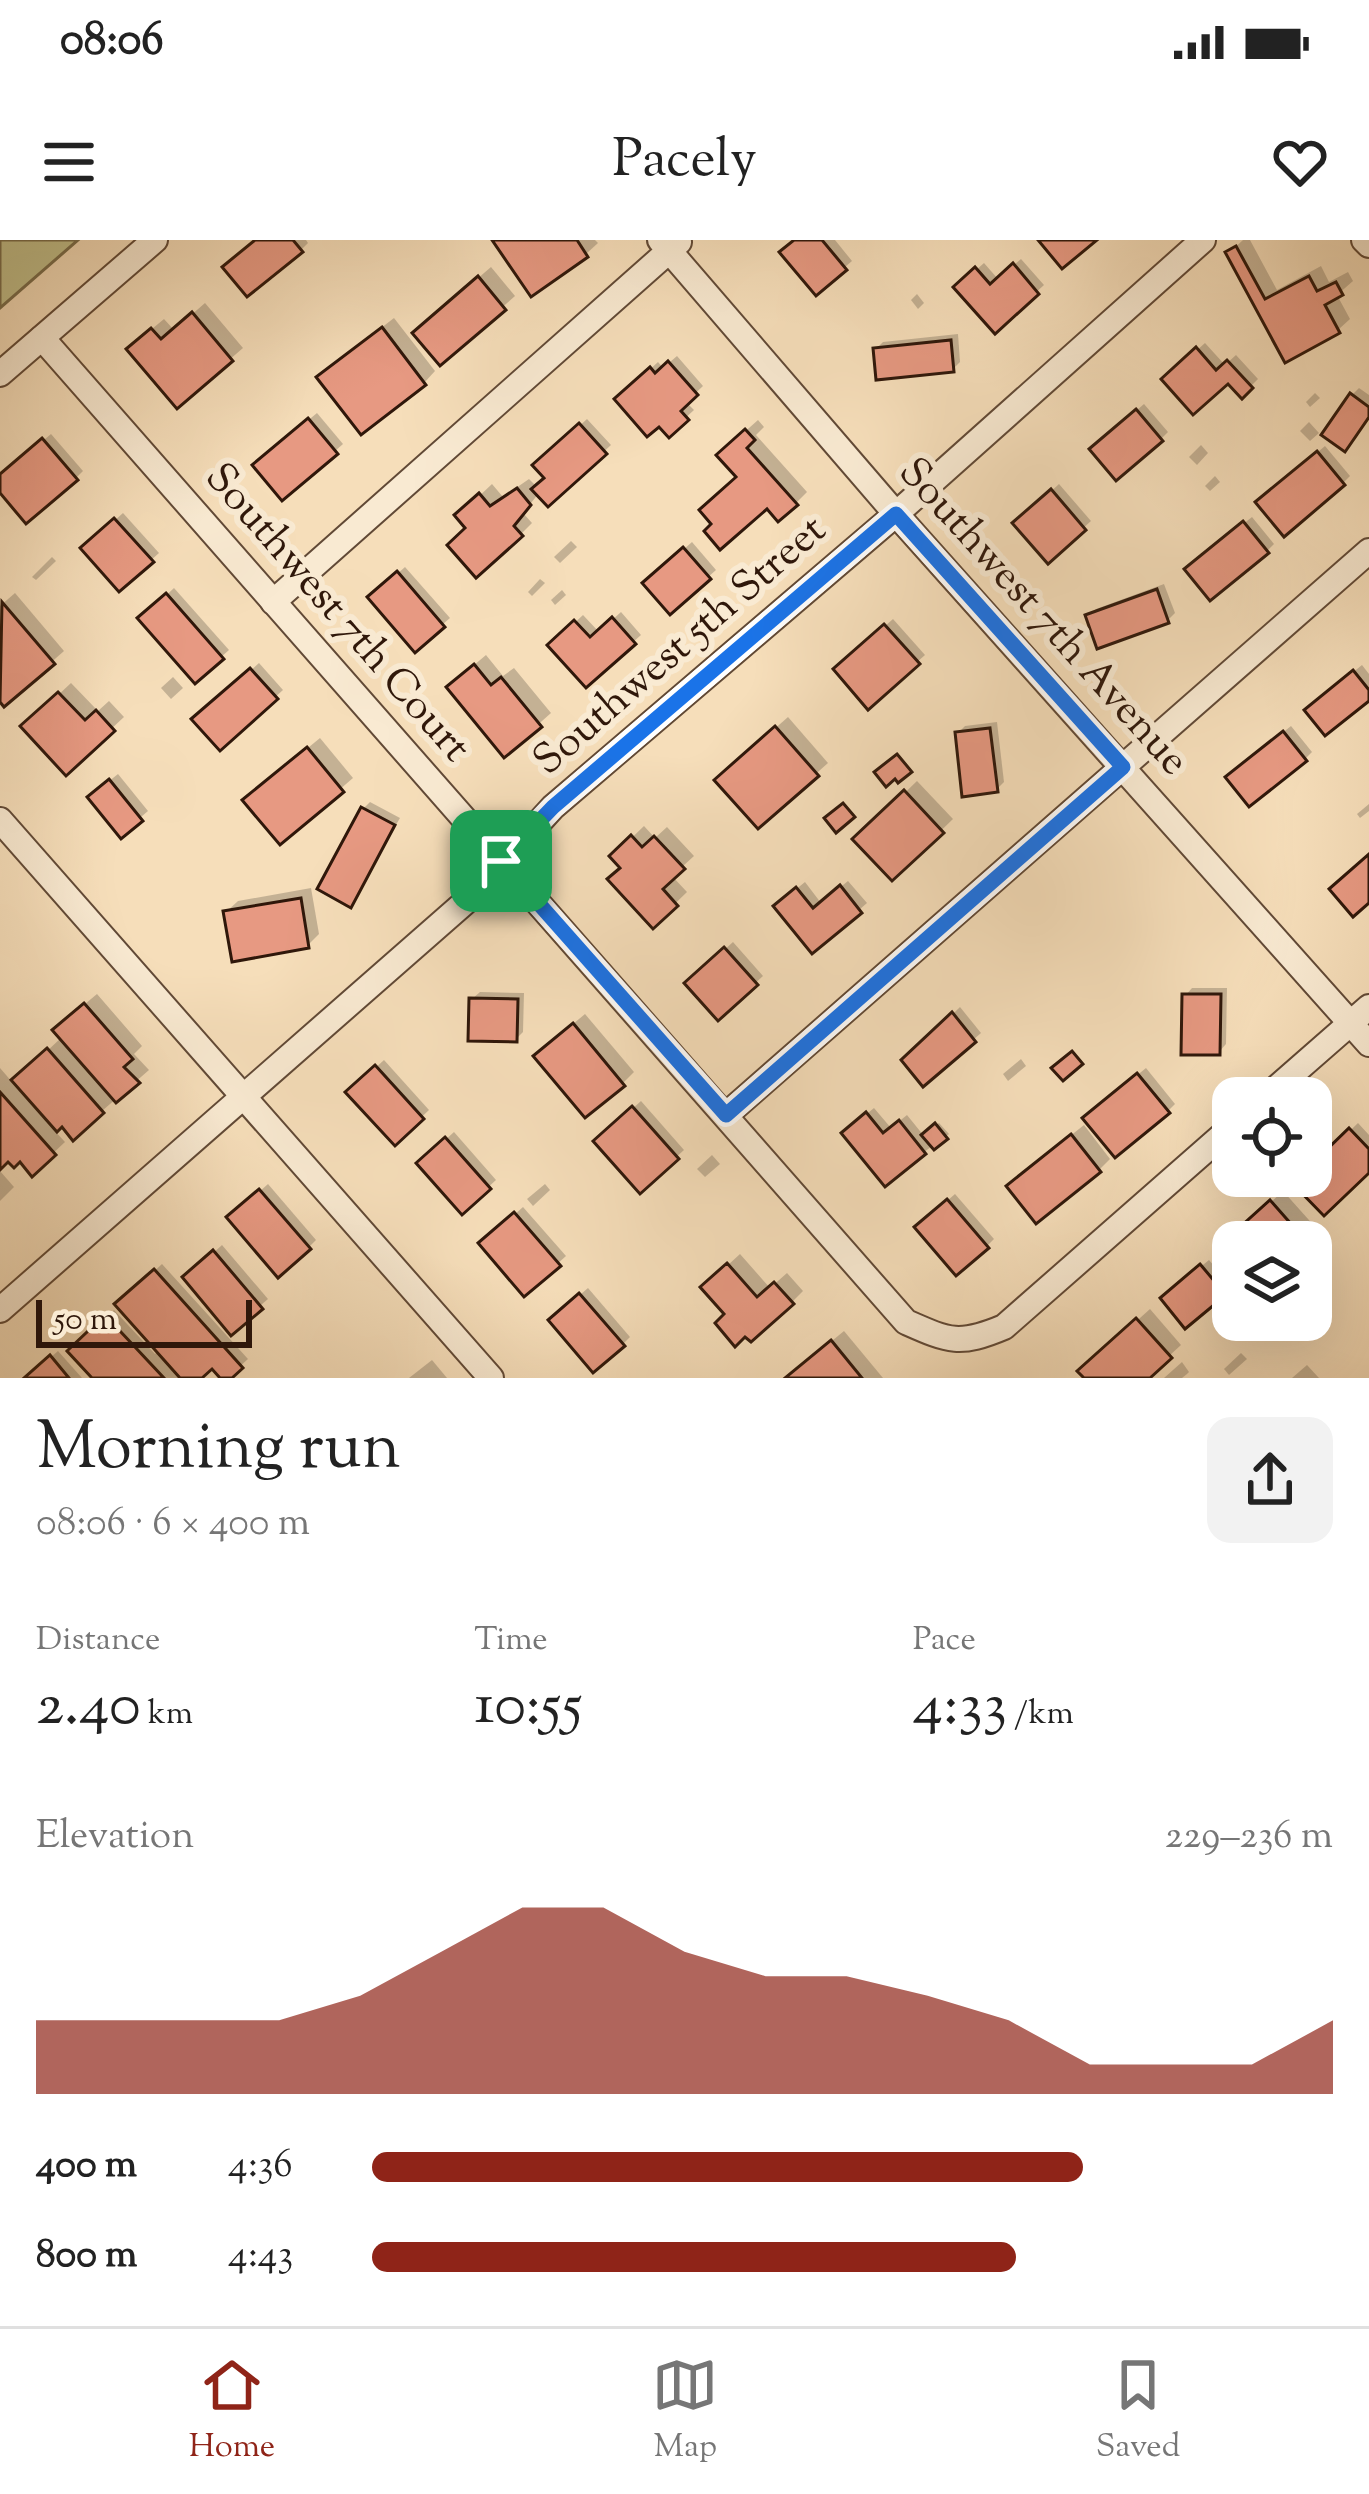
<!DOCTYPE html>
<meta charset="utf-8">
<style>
:root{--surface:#fff;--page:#f2f2f2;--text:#222;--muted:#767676;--line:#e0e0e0;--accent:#8f2418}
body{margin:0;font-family:"Sorts Mill Goudy",serif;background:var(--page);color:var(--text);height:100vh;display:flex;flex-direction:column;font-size:45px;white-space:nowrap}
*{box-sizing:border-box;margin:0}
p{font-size:39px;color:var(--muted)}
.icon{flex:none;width:66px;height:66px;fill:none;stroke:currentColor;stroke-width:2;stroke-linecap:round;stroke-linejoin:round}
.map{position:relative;height:1138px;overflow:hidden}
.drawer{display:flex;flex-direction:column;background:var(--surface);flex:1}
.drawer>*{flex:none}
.controls{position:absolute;left:1212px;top:837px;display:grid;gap:24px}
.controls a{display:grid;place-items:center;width:120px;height:120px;border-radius:24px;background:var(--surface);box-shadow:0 12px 48px #0002;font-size:60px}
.scale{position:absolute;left:36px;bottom:30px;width:216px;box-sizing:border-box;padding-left:12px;border:6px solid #2f170a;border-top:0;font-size:33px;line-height:42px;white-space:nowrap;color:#2f170a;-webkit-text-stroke:9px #f9ead2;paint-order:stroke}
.pin{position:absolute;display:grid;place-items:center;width:102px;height:102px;color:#fff;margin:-51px;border-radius:24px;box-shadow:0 6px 18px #0006}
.round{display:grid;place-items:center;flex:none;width:126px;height:126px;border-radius:24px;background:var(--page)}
.summary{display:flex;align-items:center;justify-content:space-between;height:204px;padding:0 36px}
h1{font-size:66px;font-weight:600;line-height:90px}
.figures{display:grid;grid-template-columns:repeat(3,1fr);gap:18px;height:204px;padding:12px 36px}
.figures div{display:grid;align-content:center}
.figures b{font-size:60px;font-weight:600}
.figures small{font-size:33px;font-weight:400}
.figures p{font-size:33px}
.chart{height:336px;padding:24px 36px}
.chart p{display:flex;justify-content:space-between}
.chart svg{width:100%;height:216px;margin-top:12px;fill:var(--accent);opacity:.7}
ul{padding:0 36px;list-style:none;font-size:39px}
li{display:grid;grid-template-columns:192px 144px 1fr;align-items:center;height:90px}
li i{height:30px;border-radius:15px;background:var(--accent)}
.status{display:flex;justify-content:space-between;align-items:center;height:84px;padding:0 60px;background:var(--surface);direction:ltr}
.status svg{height:33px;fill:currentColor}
header{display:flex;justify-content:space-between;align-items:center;height:156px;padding:0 36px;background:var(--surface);font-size:54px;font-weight:600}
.tab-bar{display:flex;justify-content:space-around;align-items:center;height:168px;border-top:3px solid var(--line);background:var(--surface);font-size:33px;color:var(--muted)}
.tab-bar a{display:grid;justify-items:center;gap:6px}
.tab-bar .on{color:var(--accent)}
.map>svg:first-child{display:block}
.green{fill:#c1c08c;stroke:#786c4b;stroke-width:3}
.shadow{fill:#0003}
.building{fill:#e79982;stroke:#2f170a;stroke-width:3}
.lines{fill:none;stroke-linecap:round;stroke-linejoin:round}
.street-casing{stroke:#614936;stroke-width:28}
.street{stroke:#f9ead2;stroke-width:24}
.route-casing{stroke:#fff;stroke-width:24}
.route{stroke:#1a73e8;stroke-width:15}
.labels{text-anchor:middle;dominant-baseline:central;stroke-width:12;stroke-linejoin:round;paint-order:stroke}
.street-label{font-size:42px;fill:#2f170a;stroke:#f9ead2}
</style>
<div class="status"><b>08:06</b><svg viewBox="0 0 49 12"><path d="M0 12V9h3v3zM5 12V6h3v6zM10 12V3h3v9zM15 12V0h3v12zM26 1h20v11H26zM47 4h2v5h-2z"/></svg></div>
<header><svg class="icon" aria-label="menu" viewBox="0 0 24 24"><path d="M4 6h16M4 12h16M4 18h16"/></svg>Pacely<svg class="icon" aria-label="heart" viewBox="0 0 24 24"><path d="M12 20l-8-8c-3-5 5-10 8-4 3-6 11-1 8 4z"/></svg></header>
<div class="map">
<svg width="1369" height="1138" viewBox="0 0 1369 1138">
<rect width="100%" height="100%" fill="#f6deba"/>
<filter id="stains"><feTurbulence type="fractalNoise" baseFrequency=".00167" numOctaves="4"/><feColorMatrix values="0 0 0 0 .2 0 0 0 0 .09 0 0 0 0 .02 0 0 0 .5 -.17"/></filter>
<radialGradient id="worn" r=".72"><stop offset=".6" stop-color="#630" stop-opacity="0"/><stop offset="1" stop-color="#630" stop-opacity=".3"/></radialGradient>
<!-- green -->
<polygon class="green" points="0,0 78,0 0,68"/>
<!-- shadow -->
<g class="shadow">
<polygon points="258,0 306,0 308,3 301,10"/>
<polygon points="495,0 595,0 598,3 586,14"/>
<polygon points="797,0 835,0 852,21 816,52"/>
<polygon points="1243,0 1250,0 1277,50 1321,26 1329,42 1348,32 1353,41 1337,55 1350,79 1338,90 1286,119 1229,13"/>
<polygon points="1021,19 1044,45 995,90 957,47 984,23 998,39"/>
<polygon points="491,27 515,56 440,122 427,82"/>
<polygon points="917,54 924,63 918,69 911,60"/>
<polygon points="205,63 243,108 177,165 141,98 164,79 174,90"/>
<polygon points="394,78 435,131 424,143 332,126"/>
<polygon points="958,94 960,122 953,129 876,109 883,102"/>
<polygon points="1205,103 1225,125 1236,115 1258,139 1242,155 1228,140 1165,139"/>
<polygon points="677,116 703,146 686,162 694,170 669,193 618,159 658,122 663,128"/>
<polygon points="1359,148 1369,155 1369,176 1352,155"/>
<polygon points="1315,153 1320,158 1310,167 1306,162"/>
<polygon points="1144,164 1168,192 1161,199 1100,202"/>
<polygon points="317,173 343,204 283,257 263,218"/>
<polygon points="587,179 611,205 548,263 539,253 523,273 532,283 521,294 469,288 458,276 492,244 503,257 529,239 537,247 547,237 537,225"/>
<polygon points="758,180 764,187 756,195 807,252 796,263 767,265 740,237 731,204"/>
<polygon points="1309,182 1319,193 1310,201 1300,191"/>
<polygon points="51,194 83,231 76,238 0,248 0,237"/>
<polygon points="1201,205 1208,213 1197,225 1189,217"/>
<polygon points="1325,206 1350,236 1343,243 1266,256"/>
<polygon points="1215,236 1220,242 1210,251 1205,246"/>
<polygon points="1059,244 1091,281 1049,319 1017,283"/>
<polygon points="123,273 159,313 120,348 84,308"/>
<polygon points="1252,277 1274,304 1267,311 1195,322"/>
<polygon points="571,301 577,307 560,323 554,317"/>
<polygon points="692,302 716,330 670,371 646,343"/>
<polygon points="52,317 56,321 36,340 32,337"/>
<polygon points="405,327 450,378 415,408 371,357"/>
<polygon points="540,339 545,343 532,356 528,352"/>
<polygon points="1164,344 1175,373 1168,380 1089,376 1096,369"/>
<polygon points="174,348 229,410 195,440 141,379"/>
<polygon points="562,350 566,355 555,365 551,360"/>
<polygon points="15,353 64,411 5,463 0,457 0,366"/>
<polygon points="621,372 641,395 586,444 551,405 583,375 599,392"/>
<polygon points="893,379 925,415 868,466 837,429"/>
<polygon points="486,415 503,436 514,428 551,473 505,514 461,436"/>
<polygon points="259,423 283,450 220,507 195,480"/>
<polygon points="1362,425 1369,434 1369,457 1315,463"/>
<polygon points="173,437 183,448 171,459 161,448"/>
<polygon points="71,443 98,471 109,461 124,477 66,531 25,486"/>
<polygon points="788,477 828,523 758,585 729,529"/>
<polygon points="997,482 1004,542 997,549 958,493 965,486"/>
<polygon points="1291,486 1312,512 1305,519 1236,530"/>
<polygon points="320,498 353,538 280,601 258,549"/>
<polygon points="118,534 148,571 121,594 98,550"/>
<polygon points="917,541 953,579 893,637 857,599"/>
<polygon points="370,562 400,578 350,664 363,569"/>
<polygon points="1369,564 1369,571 1360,578 1357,574"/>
<polygon points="644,586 655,598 667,587 694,616 672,636 687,652 653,685 623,627 613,616"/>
<polygon points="848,641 867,663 813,710 784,659 805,642 821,663"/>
<polygon points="311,648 319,694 308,705 226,672 238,661"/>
<polygon points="733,702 763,736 718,777 688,743"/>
<polygon points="1192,748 1227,748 1226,804 1219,812 1185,756"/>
<polygon points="480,752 524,753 523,792 516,799 472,759"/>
<polygon points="97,754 142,806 134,814 149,830 102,871 62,883 54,890 65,902 33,932 20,918 9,918 0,926 0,828 13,843 62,797 67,779"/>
<polygon points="960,767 981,793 924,843 905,821"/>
<polygon points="585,774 634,832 622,844 548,805"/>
<polygon points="1021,819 1026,826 1008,841 1003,834"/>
<polygon points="384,820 429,870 395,902 349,852"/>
<polygon points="1146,828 1175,864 1168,871 1093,871"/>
<polygon points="641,861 684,910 640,950 597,901"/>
<polygon points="874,868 891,888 907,875 924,896 939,883 949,894 924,912 852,886"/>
<polygon points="1358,883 1369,895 1369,929 1325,972 1303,936 1311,936 1311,929"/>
<polygon points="1084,885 1110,919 1099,930 1021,935"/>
<polygon points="454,892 496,940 462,971 420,923"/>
<polygon points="712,915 720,924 705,937 697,929"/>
<polygon points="0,931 14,947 0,961"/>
<polygon points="268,944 316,1000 309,1007 230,978"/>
<polygon points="545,944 550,950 533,966 527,959"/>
<polygon points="1283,951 1317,989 1305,1002 1233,1002 1233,1016 1223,1006"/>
<polygon points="955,954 994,999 987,1006 925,980"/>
<polygon points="523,967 566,1016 525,1053 482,1004"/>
<polygon points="222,1005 268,1059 231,1091 186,1038"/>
<polygon points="740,1014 770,1048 787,1033 803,1051 792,1062 728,1074 704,1047"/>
<polygon points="1209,1020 1231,1046 1224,1052 1171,1051"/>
<polygon points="162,1024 248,1119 227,1138 213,1125 198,1138 96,1138 71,1111 114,1070 155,1114 159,1110 118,1065"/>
<polygon points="588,1048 630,1097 623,1104 559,1073"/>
<polygon points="1150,1069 1181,1105 1145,1138 1088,1138 1081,1131"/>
<polygon points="844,1091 883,1138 787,1138 788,1137"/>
<polygon points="58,1111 82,1138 27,1138"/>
<polygon points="1241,1113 1247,1119 1229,1135 1224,1129"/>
<polygon points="432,1120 447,1138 409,1138"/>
<polygon points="1182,1122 1189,1132 1187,1134 1182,1138 1164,1138"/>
<polygon points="1307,1125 1319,1138 1292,1138"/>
</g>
<!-- building -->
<g class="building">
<polygon points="255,0 293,0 303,12 247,57 222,27"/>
<polygon points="492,0 577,0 588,17 531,57"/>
<polygon points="794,0 822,0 847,30 816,56 779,12"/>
<polygon points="1038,0 1097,0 1062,29"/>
<polygon points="1236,6 1265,59 1309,36 1317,51 1336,42 1343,55 1325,65 1340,93 1285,123 1225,12"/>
<polygon points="1013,23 1039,54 995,94 953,47 975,27 990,44"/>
<polygon points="478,36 506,70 440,126 412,93"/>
<polygon points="192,72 233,121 177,169 126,109 151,88 161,99"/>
<polygon points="382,87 426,145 361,195 316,137"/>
<polygon points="951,100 954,132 876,140 873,108"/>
<polygon points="1196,107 1216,130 1227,120 1253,148 1242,159 1228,144 1193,175 1161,139"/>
<polygon points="668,121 698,155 681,171 689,180 669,198 659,187 647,197 614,159 650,127 655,133"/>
<polygon points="1350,153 1369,167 1369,177 1345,212 1321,195"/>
<polygon points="1136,169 1163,201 1116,241 1089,209"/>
<polygon points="308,178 338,214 282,261 252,225"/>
<polygon points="579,183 607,214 548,267 531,249 544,238 532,225"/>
<polygon points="745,189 755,200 747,208 798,265 778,282 767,269 720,310 704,291 711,284 699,270 736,237 716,215"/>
<polygon points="42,198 78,240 26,284 0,253 0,234"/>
<polygon points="1317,211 1345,245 1284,297 1255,262"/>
<polygon points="517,248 531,265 514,286 523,296 476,338 447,305 465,288 454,275 479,253 490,266"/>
<polygon points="1051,249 1086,290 1048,324 1012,283"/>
<polygon points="114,278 154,322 119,352 80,308"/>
<polygon points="1243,281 1269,313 1210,361 1184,329"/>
<polygon points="683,307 711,339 670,375 642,343"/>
<polygon points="397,331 445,387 415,413 367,357"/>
<polygon points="1157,349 1169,383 1097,409 1085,375"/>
<polygon points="166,353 224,419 195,444 137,378"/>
<polygon points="2,362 55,424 4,467 0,462"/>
<polygon points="612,377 636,404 586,448 547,405 574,380 590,397"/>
<polygon points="884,384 920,424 868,470 833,429"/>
<polygon points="474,424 491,445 501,437 542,487 504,518 446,447"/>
<polygon points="250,428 278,459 220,511 191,479"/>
<polygon points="1353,430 1369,450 1369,461 1325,496 1304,470"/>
<polygon points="58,452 85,480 96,470 115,491 66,536 20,486"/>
<polygon points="775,486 819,536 758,589 714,540"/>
<polygon points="990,488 998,552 962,557 955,492"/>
<polygon points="1283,491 1307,521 1249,567 1225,537"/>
<polygon points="307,507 344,552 280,605 242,560"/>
<polygon points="897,514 912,532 898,543 895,539 886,547 874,532"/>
<polygon points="109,539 143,581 121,599 87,557"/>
<polygon points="904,550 944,593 892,641 852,599"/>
<polygon points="843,563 855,577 836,593 824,578"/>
<polygon points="361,567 395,585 351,668 317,649"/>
<polygon points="631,595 642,607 654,596 685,629 663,649 678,666 653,689 607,639 620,628 609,616"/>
<polygon points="1369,614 1369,663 1353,677 1329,649"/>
<polygon points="840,645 862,673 812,714 773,666 796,647 813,668"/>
<polygon points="301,658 309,708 232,722 223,671"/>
<polygon points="724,707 758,745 718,781 684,743"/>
<polygon points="1182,754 1221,754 1220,815 1181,815"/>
<polygon points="469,758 518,759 517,802 468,801"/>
<polygon points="84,763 133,819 124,827 140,843 116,863 52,790"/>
<polygon points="952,772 976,802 923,847 901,820"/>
<polygon points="573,783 625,846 585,878 533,816"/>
<polygon points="47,808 104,873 73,901 62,887 57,892 11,840"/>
<polygon points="1072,811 1083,824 1063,841 1051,828"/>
<polygon points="375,825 424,879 395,906 345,852"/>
<polygon points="1137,833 1170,873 1115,918 1082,878"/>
<polygon points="0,852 56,915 32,937 20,922 14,928 8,922 0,930"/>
<polygon points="632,866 679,919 640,954 593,901"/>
<polygon points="866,872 883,893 899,880 926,914 885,947 841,893"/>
<polygon points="935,883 948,899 934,910 921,895"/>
<polygon points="1349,888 1369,909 1369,933 1324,976 1292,943 1299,936 1311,936 1311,925"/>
<polygon points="1071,894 1101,932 1036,984 1006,946"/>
<polygon points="445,897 491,949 462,975 416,923"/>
<polygon points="259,949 311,1009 278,1038 226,977"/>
<polygon points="947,959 989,1008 956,1036 914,987"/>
<polygon points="1270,960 1307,1002 1233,1002 1233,1021 1219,1006"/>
<polygon points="514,972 561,1026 524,1057 478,1003"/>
<polygon points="213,1010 263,1069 231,1096 182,1037"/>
<polygon points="727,1023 757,1057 774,1042 794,1064 751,1102 745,1097 735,1107 715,1083 724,1074 700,1047"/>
<polygon points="1200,1024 1226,1055 1185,1089 1160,1058"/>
<polygon points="154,1029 243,1128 232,1138 220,1138 212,1129 202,1138 180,1138 114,1064"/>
<polygon points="579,1053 625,1106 593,1133 548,1080"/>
<polygon points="105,1075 164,1138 92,1138 67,1111"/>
<polygon points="1136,1078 1172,1118 1150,1138 1084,1138 1077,1131"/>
<polygon points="831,1100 862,1138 785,1138"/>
<polygon points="50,1115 69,1138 24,1138"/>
</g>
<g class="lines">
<!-- street casing -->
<g class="street-casing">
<g id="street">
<polyline points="660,0 896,274 1369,804"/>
<polyline points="1364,0 1369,5"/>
<path d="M42,98l864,984c43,19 53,24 98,5l229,-201"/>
<polyline points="0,134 155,0"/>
<polyline points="273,362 679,2"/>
<polyline points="0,580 491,1138"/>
<polyline points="1265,858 1369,767"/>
<polyline points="726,875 1369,311"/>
<polyline points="0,1070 471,657 553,567 896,274 1203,0"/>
</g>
</g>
<!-- street -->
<use href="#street" class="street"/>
</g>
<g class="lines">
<!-- route casing -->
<g class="route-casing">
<polygon id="route" points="896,274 1123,527 726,875 501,621 553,567"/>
</g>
<!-- route -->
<use href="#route" class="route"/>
</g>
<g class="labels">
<!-- street labels -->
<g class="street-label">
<text transform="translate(336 374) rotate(49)">Southwest 7th Court</text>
<text transform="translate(1042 378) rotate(48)">Southwest 7th Avenue</text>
<text transform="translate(681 407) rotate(-41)">Southwest 5th Street</text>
</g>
</g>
<rect width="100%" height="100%" filter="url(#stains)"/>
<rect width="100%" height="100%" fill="url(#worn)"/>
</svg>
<div class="controls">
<a><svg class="icon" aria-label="locate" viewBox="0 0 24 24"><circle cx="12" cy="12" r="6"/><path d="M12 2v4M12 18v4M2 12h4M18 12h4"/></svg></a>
<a><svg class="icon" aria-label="layers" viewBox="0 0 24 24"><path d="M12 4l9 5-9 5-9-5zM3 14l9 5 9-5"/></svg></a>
</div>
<div class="scale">50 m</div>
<div class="pin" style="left:501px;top:621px;background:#1e9e55"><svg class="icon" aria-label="arrive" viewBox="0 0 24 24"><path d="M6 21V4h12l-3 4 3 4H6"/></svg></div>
</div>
<section class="drawer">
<div class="summary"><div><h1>Morning run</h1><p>08:06 · 6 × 400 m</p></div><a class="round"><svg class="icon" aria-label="share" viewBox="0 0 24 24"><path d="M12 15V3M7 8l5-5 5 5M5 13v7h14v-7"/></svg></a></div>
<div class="figures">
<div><p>Distance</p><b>2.40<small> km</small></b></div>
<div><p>Time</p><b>10:55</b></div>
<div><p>Pace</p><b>4:33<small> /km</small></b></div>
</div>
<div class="chart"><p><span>Elevation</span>229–236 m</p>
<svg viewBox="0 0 160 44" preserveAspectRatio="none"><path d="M0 44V29L10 29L20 29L30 29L40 24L50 15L60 6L70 6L80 15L90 20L100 20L110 24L120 29L130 38L140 38L150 38L160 29V44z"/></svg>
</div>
<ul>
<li><b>400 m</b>4:36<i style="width:74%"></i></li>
<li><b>800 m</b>4:43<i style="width:67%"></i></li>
</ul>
</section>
<nav class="tab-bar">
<a class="on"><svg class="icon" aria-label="home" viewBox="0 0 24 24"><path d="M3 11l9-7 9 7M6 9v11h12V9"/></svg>Home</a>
<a><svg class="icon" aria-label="map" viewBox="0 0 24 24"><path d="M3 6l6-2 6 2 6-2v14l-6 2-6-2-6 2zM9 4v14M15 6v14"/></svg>Map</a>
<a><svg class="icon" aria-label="saved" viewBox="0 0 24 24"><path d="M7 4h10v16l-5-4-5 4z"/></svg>Saved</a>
</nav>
